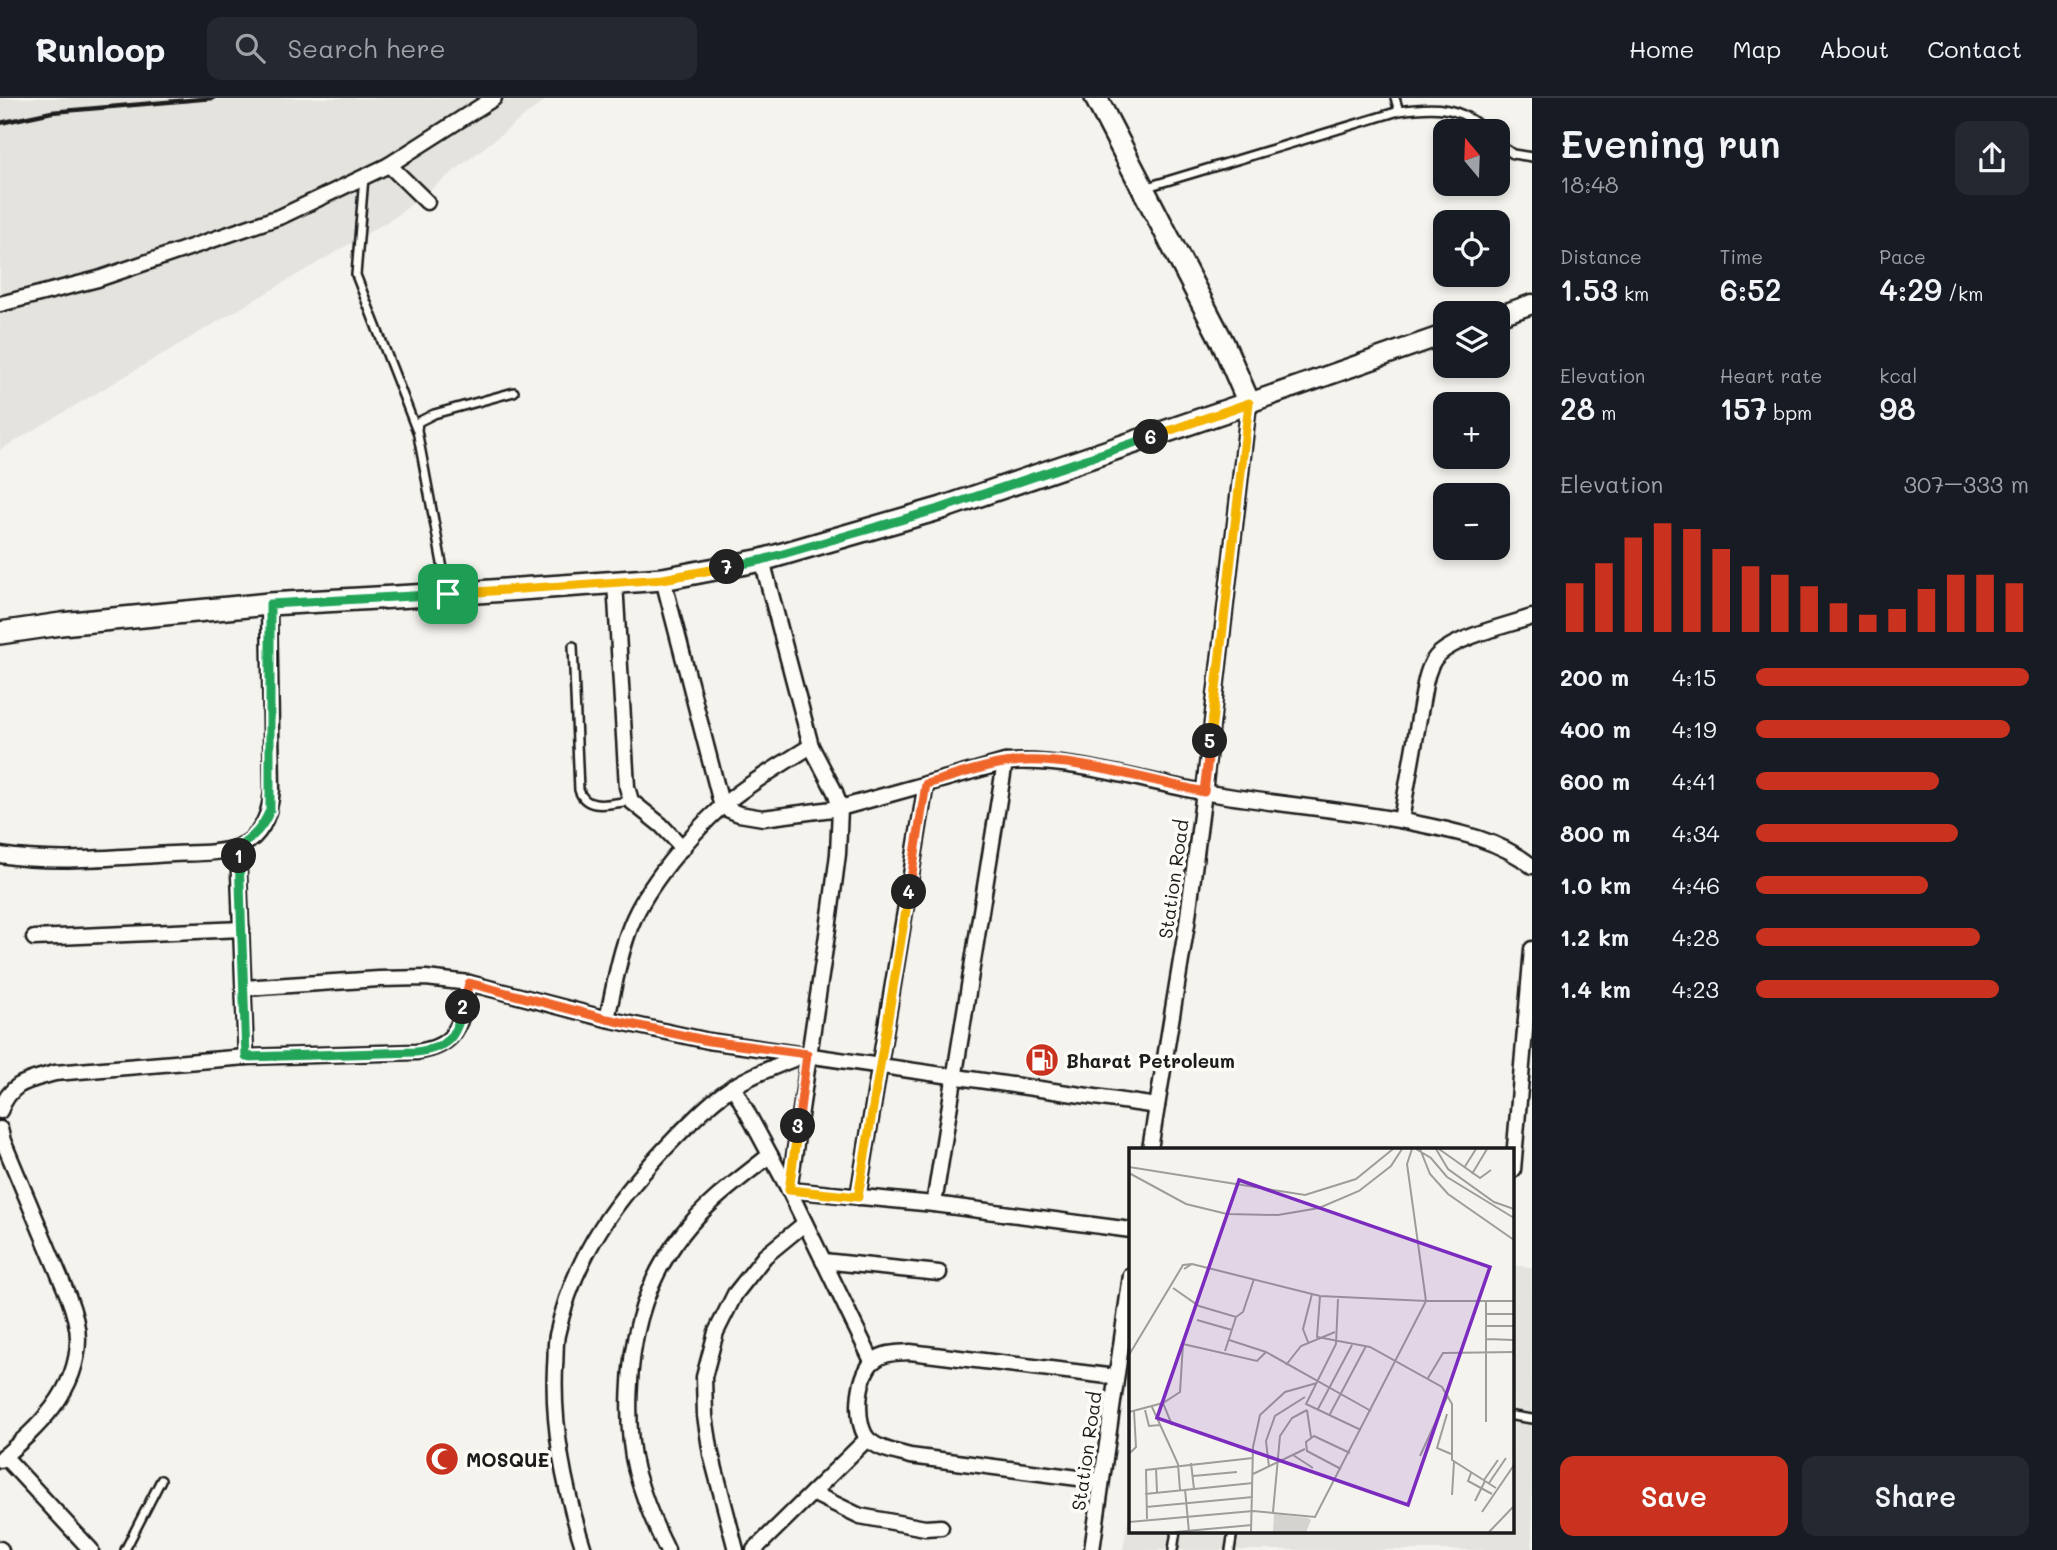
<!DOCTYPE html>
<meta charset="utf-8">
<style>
:root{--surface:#171b24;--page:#242831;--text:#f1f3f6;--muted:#9ea1a6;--line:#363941;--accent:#c8321e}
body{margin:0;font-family:Mali,sans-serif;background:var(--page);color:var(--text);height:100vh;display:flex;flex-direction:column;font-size:26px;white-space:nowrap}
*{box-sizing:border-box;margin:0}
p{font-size:23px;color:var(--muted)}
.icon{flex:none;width:38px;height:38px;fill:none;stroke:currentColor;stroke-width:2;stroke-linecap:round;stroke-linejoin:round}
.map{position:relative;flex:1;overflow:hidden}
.side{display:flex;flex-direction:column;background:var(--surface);width:525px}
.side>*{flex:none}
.needle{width:46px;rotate:341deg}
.fabs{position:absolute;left:1433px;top:21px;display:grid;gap:14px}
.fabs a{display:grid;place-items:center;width:77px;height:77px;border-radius:14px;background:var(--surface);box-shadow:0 4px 10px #0003;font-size:35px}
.pin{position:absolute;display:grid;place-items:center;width:60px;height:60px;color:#fff;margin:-30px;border-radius:14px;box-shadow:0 4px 10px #0006}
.km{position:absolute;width:35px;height:35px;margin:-18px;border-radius:50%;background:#222;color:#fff;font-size:19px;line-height:35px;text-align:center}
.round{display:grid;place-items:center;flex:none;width:74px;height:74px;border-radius:14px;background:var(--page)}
.overview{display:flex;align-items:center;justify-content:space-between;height:119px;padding:0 28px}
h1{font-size:38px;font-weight:600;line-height:52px}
.stats{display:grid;grid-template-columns:repeat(3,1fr);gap:10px;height:119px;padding:7px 28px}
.stats div{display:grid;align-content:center}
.stats b{font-size:30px;font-weight:600}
.stats small{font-size:19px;font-weight:400}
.stats p{font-size:19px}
.chart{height:196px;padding:14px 28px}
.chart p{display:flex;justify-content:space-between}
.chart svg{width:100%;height:126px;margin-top:7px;stroke:var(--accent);stroke-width:6}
.primary-button{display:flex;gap:14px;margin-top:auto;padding:14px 28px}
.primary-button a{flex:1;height:80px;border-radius:14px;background:var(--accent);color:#fff;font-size:28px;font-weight:600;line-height:80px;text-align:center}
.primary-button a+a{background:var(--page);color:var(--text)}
ul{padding:0 28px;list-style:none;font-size:23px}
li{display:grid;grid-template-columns:112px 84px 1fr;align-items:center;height:52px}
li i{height:18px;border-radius:9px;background:var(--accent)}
header{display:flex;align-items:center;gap:42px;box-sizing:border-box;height:98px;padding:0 35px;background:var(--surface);border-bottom:2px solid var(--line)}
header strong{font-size:33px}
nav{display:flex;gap:38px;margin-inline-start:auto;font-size:24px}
.search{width:490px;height:63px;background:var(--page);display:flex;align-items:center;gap:18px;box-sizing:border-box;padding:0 24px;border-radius:14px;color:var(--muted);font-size:26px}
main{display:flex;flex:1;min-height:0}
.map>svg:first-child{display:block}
.built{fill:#e4e3de}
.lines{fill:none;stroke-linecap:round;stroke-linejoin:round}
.service-casing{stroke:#1c1c1c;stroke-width:12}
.minor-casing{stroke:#1c1c1c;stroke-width:19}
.tertiary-casing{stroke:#1c1c1c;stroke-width:23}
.secondary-casing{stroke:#1c1c1c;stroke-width:26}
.service{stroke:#fdfcf7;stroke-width:7}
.minor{stroke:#fdfcf7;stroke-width:14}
.tertiary{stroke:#fdfcf7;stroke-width:18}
.secondary{stroke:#fdfcf7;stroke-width:21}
.rail{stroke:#1c1c1c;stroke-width:4.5}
.split-1-casing{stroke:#fff;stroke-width:14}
.split-2-casing{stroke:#fff;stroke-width:14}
.split-3-casing{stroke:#fff;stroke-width:14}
.split-4-casing{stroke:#fff;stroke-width:14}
.split-5-casing{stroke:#fff;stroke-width:14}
.split-6-casing{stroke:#fff;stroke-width:14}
.split-7-casing{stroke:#fff;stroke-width:14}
.split-8-casing{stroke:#fff;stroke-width:14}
.split-1{stroke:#22a559;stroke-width:9}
.split-2{stroke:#22a559;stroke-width:9}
.split-3{stroke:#f0652b;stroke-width:9}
.split-4{stroke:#f5b400;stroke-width:9}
.split-5{stroke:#f0652b;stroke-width:9}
.split-6{stroke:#f5b400;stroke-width:9}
.split-7{stroke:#22a559;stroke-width:9}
.split-8{stroke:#f5b400;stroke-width:9}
.labels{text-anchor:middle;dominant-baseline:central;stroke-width:7;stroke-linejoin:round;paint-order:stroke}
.street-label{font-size:19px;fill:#1c1c1c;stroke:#fdfcf7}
.poi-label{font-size:19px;font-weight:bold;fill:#1c1c1c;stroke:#fdfcf7;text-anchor:start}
.inset-road{fill:none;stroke:#9e9d9a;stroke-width:2}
.view{fill:#7b2cbf;fill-opacity:0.15;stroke:#7b2cbf;stroke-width:3.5}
.inset-edge{fill:none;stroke:#1c1c1c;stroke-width:3.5}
</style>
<header>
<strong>Runloop</strong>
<div class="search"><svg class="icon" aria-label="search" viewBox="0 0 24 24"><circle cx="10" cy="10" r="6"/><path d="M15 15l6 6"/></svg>Search here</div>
<nav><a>Home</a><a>Map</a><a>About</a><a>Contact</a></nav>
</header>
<main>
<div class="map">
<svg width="1532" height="1452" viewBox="0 0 1532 1452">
<rect width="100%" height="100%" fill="#f4f3ee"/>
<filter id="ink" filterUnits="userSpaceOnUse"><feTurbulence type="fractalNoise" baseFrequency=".0143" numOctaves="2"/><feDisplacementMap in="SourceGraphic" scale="14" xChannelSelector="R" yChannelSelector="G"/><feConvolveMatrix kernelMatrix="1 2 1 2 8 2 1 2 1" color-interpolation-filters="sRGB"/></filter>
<g filter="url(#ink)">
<!-- built -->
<g class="built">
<polygon points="0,0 548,0 395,119 0,352"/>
<polygon points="1513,1167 1532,1170 1532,1452 1123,1452 1131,1403 1131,1433 1513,1433"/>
</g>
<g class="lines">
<!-- service casing -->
<g class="service-casing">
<g id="service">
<polyline points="1395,0 1399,13"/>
<polyline points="1498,46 1513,56 1532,59"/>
<polyline points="364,79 356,177 416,331"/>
<path d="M1147,89l252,-76c34,-5 61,-6 86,20"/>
<polyline points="447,492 417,332 418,324 434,316 514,294"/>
<path d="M573,548l6,144c7,22 32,13 52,11"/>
<polyline points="1513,1318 1532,1321"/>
<polyline points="125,1452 161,1382"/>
<polyline points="1173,1452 1176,1433"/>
<polyline points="1230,1452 1233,1433"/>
</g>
</g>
<!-- minor casing -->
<g class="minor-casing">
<g id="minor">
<polyline points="389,67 427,104"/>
<polyline points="0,206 98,181 282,118 389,67 494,0"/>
<polyline points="762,462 811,648 835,694 840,710 838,756 831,810 789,1092 934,1106 1131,1132"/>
<path d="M663,481l59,228 17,7 24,4 77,-10 165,-46c68,-4 132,18 198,30 72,13 145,17 216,32 40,8 80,16 113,42"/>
<polyline points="615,484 627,689 631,703 661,727 683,750"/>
<path d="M1401,722l24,-136c2,-10 5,-22 14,-30 21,-18 66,-28 93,-37"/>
<polyline points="238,749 246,959"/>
<path d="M0,757c57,9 116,2 173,-1 20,-1 46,0 65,-7 24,-9 32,-34 34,-57l-3,-186"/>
<polyline points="34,840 242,831"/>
<polyline points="244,890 379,881 426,880 469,885 607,921 709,943 1157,1008"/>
<path d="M607,921c7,-31 12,-64 24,-94 16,-40 59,-90 91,-119 27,-23 59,-41 89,-60"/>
<polyline points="733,988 789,1092 872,1263"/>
<path d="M0,1013c11,-29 27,-30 55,-38l191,-16 170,-5c45,-6 44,-31 53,-69"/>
<path d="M0,1031l3,12 65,155c5,13 10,28 10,43 0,53 -41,89 -78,121"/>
<polyline points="1150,1051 1187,826 1204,694 1249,305"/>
<polyline points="1513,1072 1532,851"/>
<polyline points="858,1099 926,686"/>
<polyline points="934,1106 1005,664"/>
<polyline points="823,1163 939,1175"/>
<polyline points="4,1358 91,1452"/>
<path d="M1101,1383l-191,-25c-14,-4 -29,-6 -40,-15 -17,-14 -13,-67 4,-80 10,-9 23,-8 36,-9l206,25"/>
<polyline points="812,1395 860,1418 925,1430 941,1429"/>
<polyline points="0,1451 1,1452"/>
<path d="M584,1452c-19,-59 -32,-121 -29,-183 1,-11 0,-22 2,-32 18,-83 61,-138 119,-198 18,-18 38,-39 60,-52 22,-13 45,-21 68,-30"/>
<path d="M667,1452c-13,-26 -23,-51 -31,-79 -11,-43 -8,-111 4,-153 8,-30 24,-61 43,-85 24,-31 57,-54 87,-78"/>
<polyline points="736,1452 711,1356 705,1318 704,1279 716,1234 735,1196 765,1158 804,1126"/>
<polyline points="754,1452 867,1341"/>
<polyline points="1092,1452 1131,1177"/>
</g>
</g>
<!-- tertiary casing -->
<g class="tertiary-casing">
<g id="tertiary">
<polyline points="1498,218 1532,206"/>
<polyline points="1249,305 1446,236"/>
</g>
</g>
<!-- secondary casing -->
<g class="secondary-casing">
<polyline id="secondary" points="0,535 61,526 269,506 448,496 663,481 762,462 942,410 1249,305 1223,245 1096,0"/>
</g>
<!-- service -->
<use href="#service" class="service"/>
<!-- minor -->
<use href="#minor" class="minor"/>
<!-- tertiary -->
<use href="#tertiary" class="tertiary"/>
<!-- secondary -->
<use href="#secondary" class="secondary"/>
<!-- rail -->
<polyline class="rail" points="0,25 52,14 213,0"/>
</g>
</g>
<g class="lines" filter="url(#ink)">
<!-- split-1 casing -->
<g class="split-1-casing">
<path id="split-1" d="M239,758l-1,-9c16,-10 25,-20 32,-37v-206l178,-10"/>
</g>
<!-- split-2 casing -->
<g class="split-2-casing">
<path id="split-2" d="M239,758l7,201 170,-5c32,-4 40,-14 47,-45"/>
</g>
<!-- split-3 casing -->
<g class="split-3-casing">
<polyline id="split-3" points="463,909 469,885 607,921 709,943 807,956 798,1028"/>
</g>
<!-- split-4 casing -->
<g class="split-4-casing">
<polyline id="split-4" points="798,1028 789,1092 858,1099 909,794"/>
</g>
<!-- split-5 casing -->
<g class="split-5-casing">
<path id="split-5" d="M909,794l17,-108c26,-7 52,-17 78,-21 56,-10 144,17 200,29l6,-51"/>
</g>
<!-- split-6 casing -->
<g class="split-6-casing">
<polyline id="split-6" points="1151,339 1249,305 1210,643"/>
</g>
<!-- split-7 casing -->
<g class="split-7-casing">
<polyline id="split-7" points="727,469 762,462 942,410 1151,339"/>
</g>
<!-- split-8 casing -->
<g class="split-8-casing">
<polyline id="split-8" points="448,496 663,481 727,469"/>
</g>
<!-- split-1 -->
<use href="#split-1" class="split-1"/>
<!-- split-2 -->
<use href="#split-2" class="split-2"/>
<!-- split-3 -->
<use href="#split-3" class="split-3"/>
<!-- split-4 -->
<use href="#split-4" class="split-4"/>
<!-- split-5 -->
<use href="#split-5" class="split-5"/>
<!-- split-6 -->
<use href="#split-6" class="split-6"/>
<!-- split-7 -->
<use href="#split-7" class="split-7"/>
<!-- split-8 -->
<use href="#split-8" class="split-8"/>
</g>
<!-- icons -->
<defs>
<g id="fuel-disc" transform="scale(1.75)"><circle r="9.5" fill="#c8321e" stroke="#fdfcf7"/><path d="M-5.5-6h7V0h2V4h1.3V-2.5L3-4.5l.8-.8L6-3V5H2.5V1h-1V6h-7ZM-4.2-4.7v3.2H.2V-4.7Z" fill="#fff"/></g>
<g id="mosque-disc" transform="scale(1.75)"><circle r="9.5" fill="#c8321e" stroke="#fdfcf7"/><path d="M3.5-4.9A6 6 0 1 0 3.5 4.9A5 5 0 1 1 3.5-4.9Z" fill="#fff"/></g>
</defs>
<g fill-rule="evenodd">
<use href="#fuel-disc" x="1042" y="962"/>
<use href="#mosque-disc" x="442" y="1361"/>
</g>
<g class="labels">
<!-- street labels -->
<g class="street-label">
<text transform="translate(1173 781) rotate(-82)">Station Road</text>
<text transform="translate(1086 1353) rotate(-82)">Station Road</text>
</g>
<!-- poi labels -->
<g class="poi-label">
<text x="1066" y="962">Bharat Petroleum</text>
<text x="466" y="1361">MOSQUE</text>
</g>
</g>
<!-- overview -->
<g transform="translate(1129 1050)">
<rect width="385" height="385" fill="#f4f3ee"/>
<path d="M145,366l34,4 3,2 -5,12h-33z" fill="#d4d3cf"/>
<path class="inset-road" d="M287,1l15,9 16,19 67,41M291,1l10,25 18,20 66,46M307,1l12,20 46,33 20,7M310,1l41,29 11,-8M0,19l176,28 51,-16 37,-30M335,20l12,-19M0,25l57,31 41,10 51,1 41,-7 40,-17 32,-25 11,-17M343,26l15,-25M63,116l128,32 106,5 -19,-137 5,-15M44,140l26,18 37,11 7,-5 11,-33M191,148l-3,41 53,10 72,40 10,17v56l44,28M209,151l-2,45 -30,60 55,26M357,166h28M68,172l35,10M357,178h28M357,191l28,1M100,192l37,12 105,59M179,194l-5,-13 9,-35M96,203l11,-34M0,207l54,-90 9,-1 -8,5M157,217l15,-19 34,-14M299,230l15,-25 71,-1M34,255l9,22M23,259l26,57 2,26M189,261l34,-64M16,262l4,16 11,-1M178,262l4,27M0,264l34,-9 17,-11 3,-48 74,17 9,-9M201,266l36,-68M318,266l-10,34 14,6M357,274v-121M1,305l6,-6 -2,-36M164,307l20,13M291,308l28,-61M62,315l3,26M140,319l-3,-26 9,-25 30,-19M27,320l1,24M212,321l-34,-18 -1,-9 8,-6 36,17M342,325l-3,8 24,13M124,326l52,-25M64,328l44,-4M355,332l14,-20M360,335l17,-25M56,341l4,43M16,346l108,-11M323,347l2,-33M346,353l10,-20M17,359l107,-10M144,364l7,-76 12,-18 15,-8M353,364l32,-47M18,371l-1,-49 107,-12M0,374l124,-11 62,6 111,-216h88M46,384l77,-7M122,384l2,-85 7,-32 25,-23 32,-9M360,384l25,-26"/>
<path class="view" d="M110,32l251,87 -82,238 -251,-87z"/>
<rect width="385" height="385" class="inset-edge"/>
</g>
</svg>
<div class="fabs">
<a><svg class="needle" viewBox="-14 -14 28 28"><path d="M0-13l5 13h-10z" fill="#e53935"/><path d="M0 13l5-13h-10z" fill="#9ea1a6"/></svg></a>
<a><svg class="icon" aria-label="locate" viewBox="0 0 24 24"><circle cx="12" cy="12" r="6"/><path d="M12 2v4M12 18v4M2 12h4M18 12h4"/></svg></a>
<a><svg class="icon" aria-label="layers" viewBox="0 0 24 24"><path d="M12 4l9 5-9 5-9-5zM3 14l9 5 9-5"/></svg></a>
<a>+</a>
<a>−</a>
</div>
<div class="pin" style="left:448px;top:496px;background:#1e9e55"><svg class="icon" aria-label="arrive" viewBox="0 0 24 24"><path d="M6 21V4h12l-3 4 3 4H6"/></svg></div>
<b class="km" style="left:239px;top:758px">1</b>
<b class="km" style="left:463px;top:909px">2</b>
<b class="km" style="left:798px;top:1028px">3</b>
<b class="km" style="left:909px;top:794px">4</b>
<b class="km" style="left:1210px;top:643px">5</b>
<b class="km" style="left:1151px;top:339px">6</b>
<b class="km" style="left:727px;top:469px">7</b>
</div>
<section class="side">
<div class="overview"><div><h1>Evening run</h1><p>18:48</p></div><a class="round"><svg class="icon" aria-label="share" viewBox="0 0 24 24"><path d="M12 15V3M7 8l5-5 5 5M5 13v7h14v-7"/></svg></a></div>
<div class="stats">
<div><p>Distance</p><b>1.53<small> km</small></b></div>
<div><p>Time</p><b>6:52</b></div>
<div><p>Pace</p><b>4:29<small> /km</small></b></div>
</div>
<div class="stats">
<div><p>Elevation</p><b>28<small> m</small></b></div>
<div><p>Heart rate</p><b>157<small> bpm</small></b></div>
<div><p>kcal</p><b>98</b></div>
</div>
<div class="chart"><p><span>Elevation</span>307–333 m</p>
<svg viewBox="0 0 160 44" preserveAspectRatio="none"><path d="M5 44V27M15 44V20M25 44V11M35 44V6M45 44V8M55 44V15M65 44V21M75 44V24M85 44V28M95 44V34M105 44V38M115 44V36M125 44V29M135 44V24M145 44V24M155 44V27"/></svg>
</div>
<ul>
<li><b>200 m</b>4:15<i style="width:100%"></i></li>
<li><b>400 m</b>4:19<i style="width:93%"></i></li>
<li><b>600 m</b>4:41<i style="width:67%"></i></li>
<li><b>800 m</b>4:34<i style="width:74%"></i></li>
<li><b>1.0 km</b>4:46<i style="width:63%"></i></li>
<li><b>1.2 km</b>4:28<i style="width:82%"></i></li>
<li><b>1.4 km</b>4:23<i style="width:89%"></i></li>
</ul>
<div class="primary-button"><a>Save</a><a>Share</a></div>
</section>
</main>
